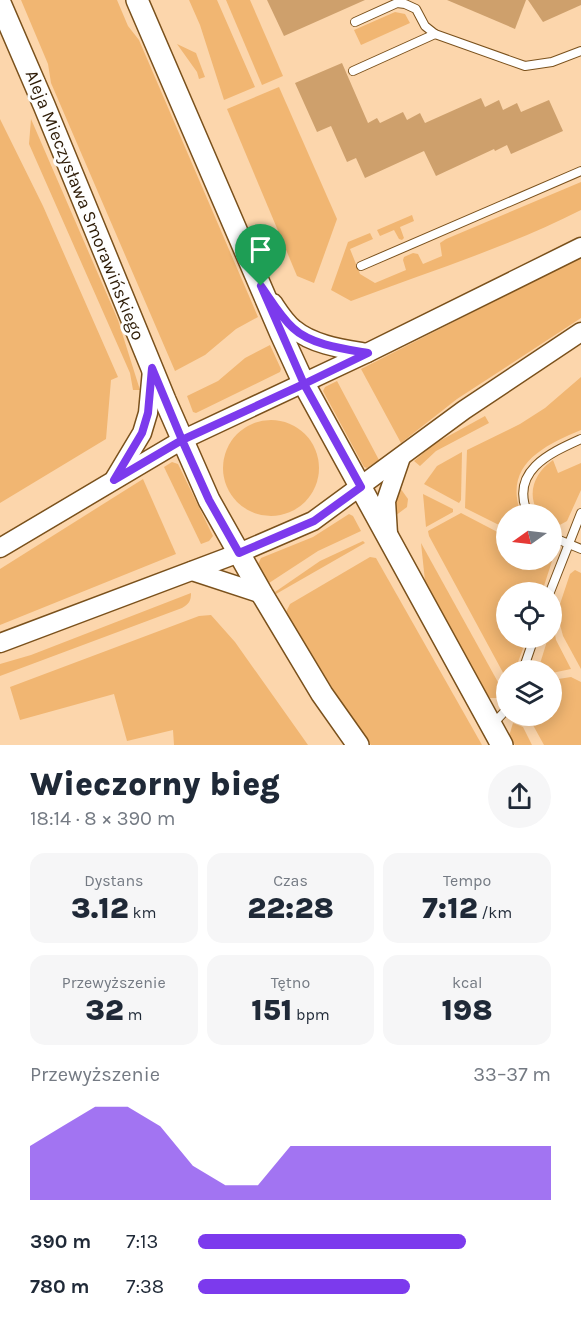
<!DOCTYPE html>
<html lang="pl">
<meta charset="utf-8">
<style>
:root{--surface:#fff;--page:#f6f6f7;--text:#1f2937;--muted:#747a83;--accent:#7c3aed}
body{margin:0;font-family:Karla,sans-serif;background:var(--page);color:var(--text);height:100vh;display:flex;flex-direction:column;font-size:22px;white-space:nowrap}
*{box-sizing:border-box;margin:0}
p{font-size:20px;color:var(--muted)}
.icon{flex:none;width:33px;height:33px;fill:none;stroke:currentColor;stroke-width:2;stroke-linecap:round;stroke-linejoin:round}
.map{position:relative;height:745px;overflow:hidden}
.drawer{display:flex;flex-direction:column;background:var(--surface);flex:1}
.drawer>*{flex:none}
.needle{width:39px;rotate:256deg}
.buttons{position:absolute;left:496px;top:504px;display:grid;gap:12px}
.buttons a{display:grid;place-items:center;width:66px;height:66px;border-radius:50%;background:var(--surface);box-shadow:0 3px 15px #0003;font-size:30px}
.pin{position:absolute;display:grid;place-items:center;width:51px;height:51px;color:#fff;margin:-62px -26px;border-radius:50% 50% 50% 0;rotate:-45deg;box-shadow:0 0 6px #0007}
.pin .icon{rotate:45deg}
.round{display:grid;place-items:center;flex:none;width:63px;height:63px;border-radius:32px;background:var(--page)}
.summary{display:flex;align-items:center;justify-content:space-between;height:102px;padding:0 30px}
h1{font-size:33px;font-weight:800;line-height:45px}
.stats{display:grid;grid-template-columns:repeat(3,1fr);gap:9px;height:102px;padding:6px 30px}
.stats div{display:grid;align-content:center;border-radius:15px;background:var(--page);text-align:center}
.stats b{font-size:30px;font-weight:800}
.stats small{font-size:16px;font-weight:400}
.stats p{font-size:16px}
.chart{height:168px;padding:12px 30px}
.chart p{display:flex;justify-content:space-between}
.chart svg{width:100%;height:108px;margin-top:6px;fill:var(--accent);opacity:.7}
ul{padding:0 30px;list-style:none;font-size:20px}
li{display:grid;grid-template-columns:96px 72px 1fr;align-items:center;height:45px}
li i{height:15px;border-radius:8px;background:var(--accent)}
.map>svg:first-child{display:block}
.green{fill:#f1b672}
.building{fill:#cea06c}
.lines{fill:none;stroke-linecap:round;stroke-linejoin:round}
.service-casing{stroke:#7a511c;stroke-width:10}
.tertiary-casing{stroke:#7a511c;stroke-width:21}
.secondary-casing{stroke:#7a511c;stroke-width:24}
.service{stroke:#fff;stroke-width:8}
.tertiary{stroke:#fff;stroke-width:18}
.secondary{stroke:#fff;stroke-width:21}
.route-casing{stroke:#fff;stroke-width:12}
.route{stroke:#7c3aed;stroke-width:8}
.labels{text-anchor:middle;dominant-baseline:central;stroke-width:6;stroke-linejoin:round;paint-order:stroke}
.street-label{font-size:18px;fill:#2d1b06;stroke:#fefefe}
</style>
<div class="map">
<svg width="581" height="745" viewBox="0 0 581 745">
<rect width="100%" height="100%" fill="#fcd6ac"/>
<!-- green -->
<g class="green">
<polygon points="21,0 117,0 128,26 139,40 258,317 236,329 205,355 175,371 51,83 48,64"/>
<polygon points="189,0 217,0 255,87 224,100 200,25"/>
<polygon points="226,0 250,0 283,76 262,85"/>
<polygon points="395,12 405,14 410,23 361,45 354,30"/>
<polygon points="177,44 196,53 205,77 199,79 197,72"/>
<polygon points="279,87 337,219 314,283 297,276 227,109"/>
<polygon points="0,119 43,206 118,377 111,380 106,439 0,503"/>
<polygon points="31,119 118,320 140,390 133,390 130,373 29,144"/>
<path d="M581,182v28c-73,37 -153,62 -230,91l-20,-11 17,-48 22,-9 3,6 -23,10 10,25 15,9 31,-13 -3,-10 1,-3 9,-4 5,1 5,10 19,-8 -2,-13 6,-4z"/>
<polygon points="412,215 414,221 400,227 404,238 402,240 399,239 394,230 380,236 377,230"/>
<polygon points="581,257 581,318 457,399 401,443 361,369"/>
<polygon points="270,345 281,369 280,372 196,413 193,412 187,396 218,381 245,358"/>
<path d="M581,377v53c-38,16 -78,35 -60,84h-14v15l-42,-21 2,-58 53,-26 25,-16z"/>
<polygon points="337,381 379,460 367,468 364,467 323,391 325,387"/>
<polygon points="485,416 489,423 436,451 420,466 414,461 434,444"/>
<circle cx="271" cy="468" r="48"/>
<polygon points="462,452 461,500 459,503 424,484 437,466"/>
<path d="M553,460l5,13 23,-10v27l-14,31 -9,5h-6v-12h-13c-13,-20 -5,-41 14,-54z"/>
<polygon points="172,462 178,464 213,536 209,541 201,544 164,467"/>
<polygon points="143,479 176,554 0,625 0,569"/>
<polygon points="398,485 408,499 407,507 395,516 395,500"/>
<polygon points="423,494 453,509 453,512 426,527"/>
<polygon points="461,513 507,537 507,560 552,561 542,592 507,592 507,638 527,638 515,670 507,670 507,680 429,536 428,531"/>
<polygon points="349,514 353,516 361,531 318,551 269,583 258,564 261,558 313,537"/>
<polygon points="363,541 365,543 276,594 275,592 320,561"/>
<polygon points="421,543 499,684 500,698 490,698 486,694 425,581"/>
<polygon points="370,557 376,558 482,745 371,745 358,730 286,612 290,604"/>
<polygon points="575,570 581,573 581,669 563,636 557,613 570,574"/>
<path d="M191,593c0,8 -2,11 -9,15l-182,68v-12l31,-9z"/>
<polygon points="211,615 235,642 308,745 174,745 173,730 127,741 114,694 20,720 10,687 199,616"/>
<polygon points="553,623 556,640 571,669 552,673 552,670 538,670 548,638 552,638"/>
<polygon points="571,677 581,682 581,745 544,745 528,716 552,716 552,680"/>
<polygon points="513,723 523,727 532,745 515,745 509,736"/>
</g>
<!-- building -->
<g class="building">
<polygon points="267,0 365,0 284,36"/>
<polygon points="447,0 526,0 515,29"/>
<polygon points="528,0 581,0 581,5 543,22"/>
<polygon points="342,63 368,123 377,118 380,123 403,112 407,120 420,113 425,123 481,98 485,107 499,100 503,110 517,103 521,112 549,100 563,131 511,154 507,145 495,151 494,149 436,176 424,151 365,178 356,158 347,162 331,126 317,132 295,83"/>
</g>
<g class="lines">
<!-- service casing -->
<g class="service-casing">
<g id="service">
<polyline points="355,22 397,3 405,4 416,9 425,26 435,34"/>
<polyline points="353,71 435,34 525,66 552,62 581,51"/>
<polyline points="361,266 581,171"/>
<path d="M528,514c-19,-43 22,-61 53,-75"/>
<polyline points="552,537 581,549"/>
<polyline points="550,592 581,513"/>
<polyline points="523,670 534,638"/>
<polyline points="492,725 507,709"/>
</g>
</g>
<!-- tertiary casing -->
<g class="tertiary-casing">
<g id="tertiary">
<path d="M273,303c6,9 12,19 21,26 19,16 50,20 73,24"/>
<polyline points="115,478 142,433 148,413 152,370"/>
<polyline points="388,534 386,501 401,457"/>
<polyline points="0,548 182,440 367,353 581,247"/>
<polyline points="192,571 262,594"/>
<polyline points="0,643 239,553 313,521 464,410 581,332"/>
</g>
</g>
<!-- secondary casing -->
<g class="secondary-casing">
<g id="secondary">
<polyline points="137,0 281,334 304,384 502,745"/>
<polyline points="0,3 44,105 165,400 209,500 262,594 322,694 358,745"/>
</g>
</g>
<!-- service -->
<use href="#service" class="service"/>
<!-- tertiary -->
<use href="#tertiary" class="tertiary"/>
<!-- secondary -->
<use href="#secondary" class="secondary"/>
</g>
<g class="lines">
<!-- route casing -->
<g class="route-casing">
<path id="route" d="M261,286l43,98 -122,56 -30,-72 -4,45 -6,20 -28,47 68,-40 27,60 30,53 75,-32 47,-34 -57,-103 64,-31c-24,-4 -57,-8 -75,-25 -13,-12 -22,-28 -32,-42"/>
</g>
<!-- route -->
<use href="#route" class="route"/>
</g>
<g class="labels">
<!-- street labels -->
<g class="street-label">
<text transform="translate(85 205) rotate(68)">Aleja Mieczysława Smorawińskiego</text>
</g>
</g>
</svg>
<div class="buttons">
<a><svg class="needle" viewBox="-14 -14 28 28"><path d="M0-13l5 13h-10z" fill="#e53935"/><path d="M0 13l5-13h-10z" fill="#747a83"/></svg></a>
<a><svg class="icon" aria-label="locate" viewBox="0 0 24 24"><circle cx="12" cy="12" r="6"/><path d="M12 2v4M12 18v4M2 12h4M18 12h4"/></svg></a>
<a><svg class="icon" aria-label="layers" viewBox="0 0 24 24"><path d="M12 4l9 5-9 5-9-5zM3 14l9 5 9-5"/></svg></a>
</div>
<div class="pin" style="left:261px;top:286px;background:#1e9e55"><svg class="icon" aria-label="arrive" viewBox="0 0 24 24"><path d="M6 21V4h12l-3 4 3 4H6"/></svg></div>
</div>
<section class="drawer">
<div class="summary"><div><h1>Wieczorny bieg</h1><p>18:14 · 8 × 390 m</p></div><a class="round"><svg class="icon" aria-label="share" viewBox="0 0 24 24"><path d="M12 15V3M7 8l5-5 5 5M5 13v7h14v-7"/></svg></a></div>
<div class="stats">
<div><p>Dystans</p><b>3.12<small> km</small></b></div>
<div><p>Czas</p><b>22:28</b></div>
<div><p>Tempo</p><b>7:12<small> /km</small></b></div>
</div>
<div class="stats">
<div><p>Przewyższenie</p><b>32<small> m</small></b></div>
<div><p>Tętno</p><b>151<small> bpm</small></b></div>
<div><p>kcal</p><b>198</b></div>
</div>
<div class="chart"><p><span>Przewyższenie</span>33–37 m</p>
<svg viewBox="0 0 160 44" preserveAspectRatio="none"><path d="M0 44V22L10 14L20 6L30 6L40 14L50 30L60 38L70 38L80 22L90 22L100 22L110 22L120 22L130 22L140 22L150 22L160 22V44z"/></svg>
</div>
<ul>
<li><b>390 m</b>7:13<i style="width:76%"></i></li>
<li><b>780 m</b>7:38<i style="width:60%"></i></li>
</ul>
</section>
